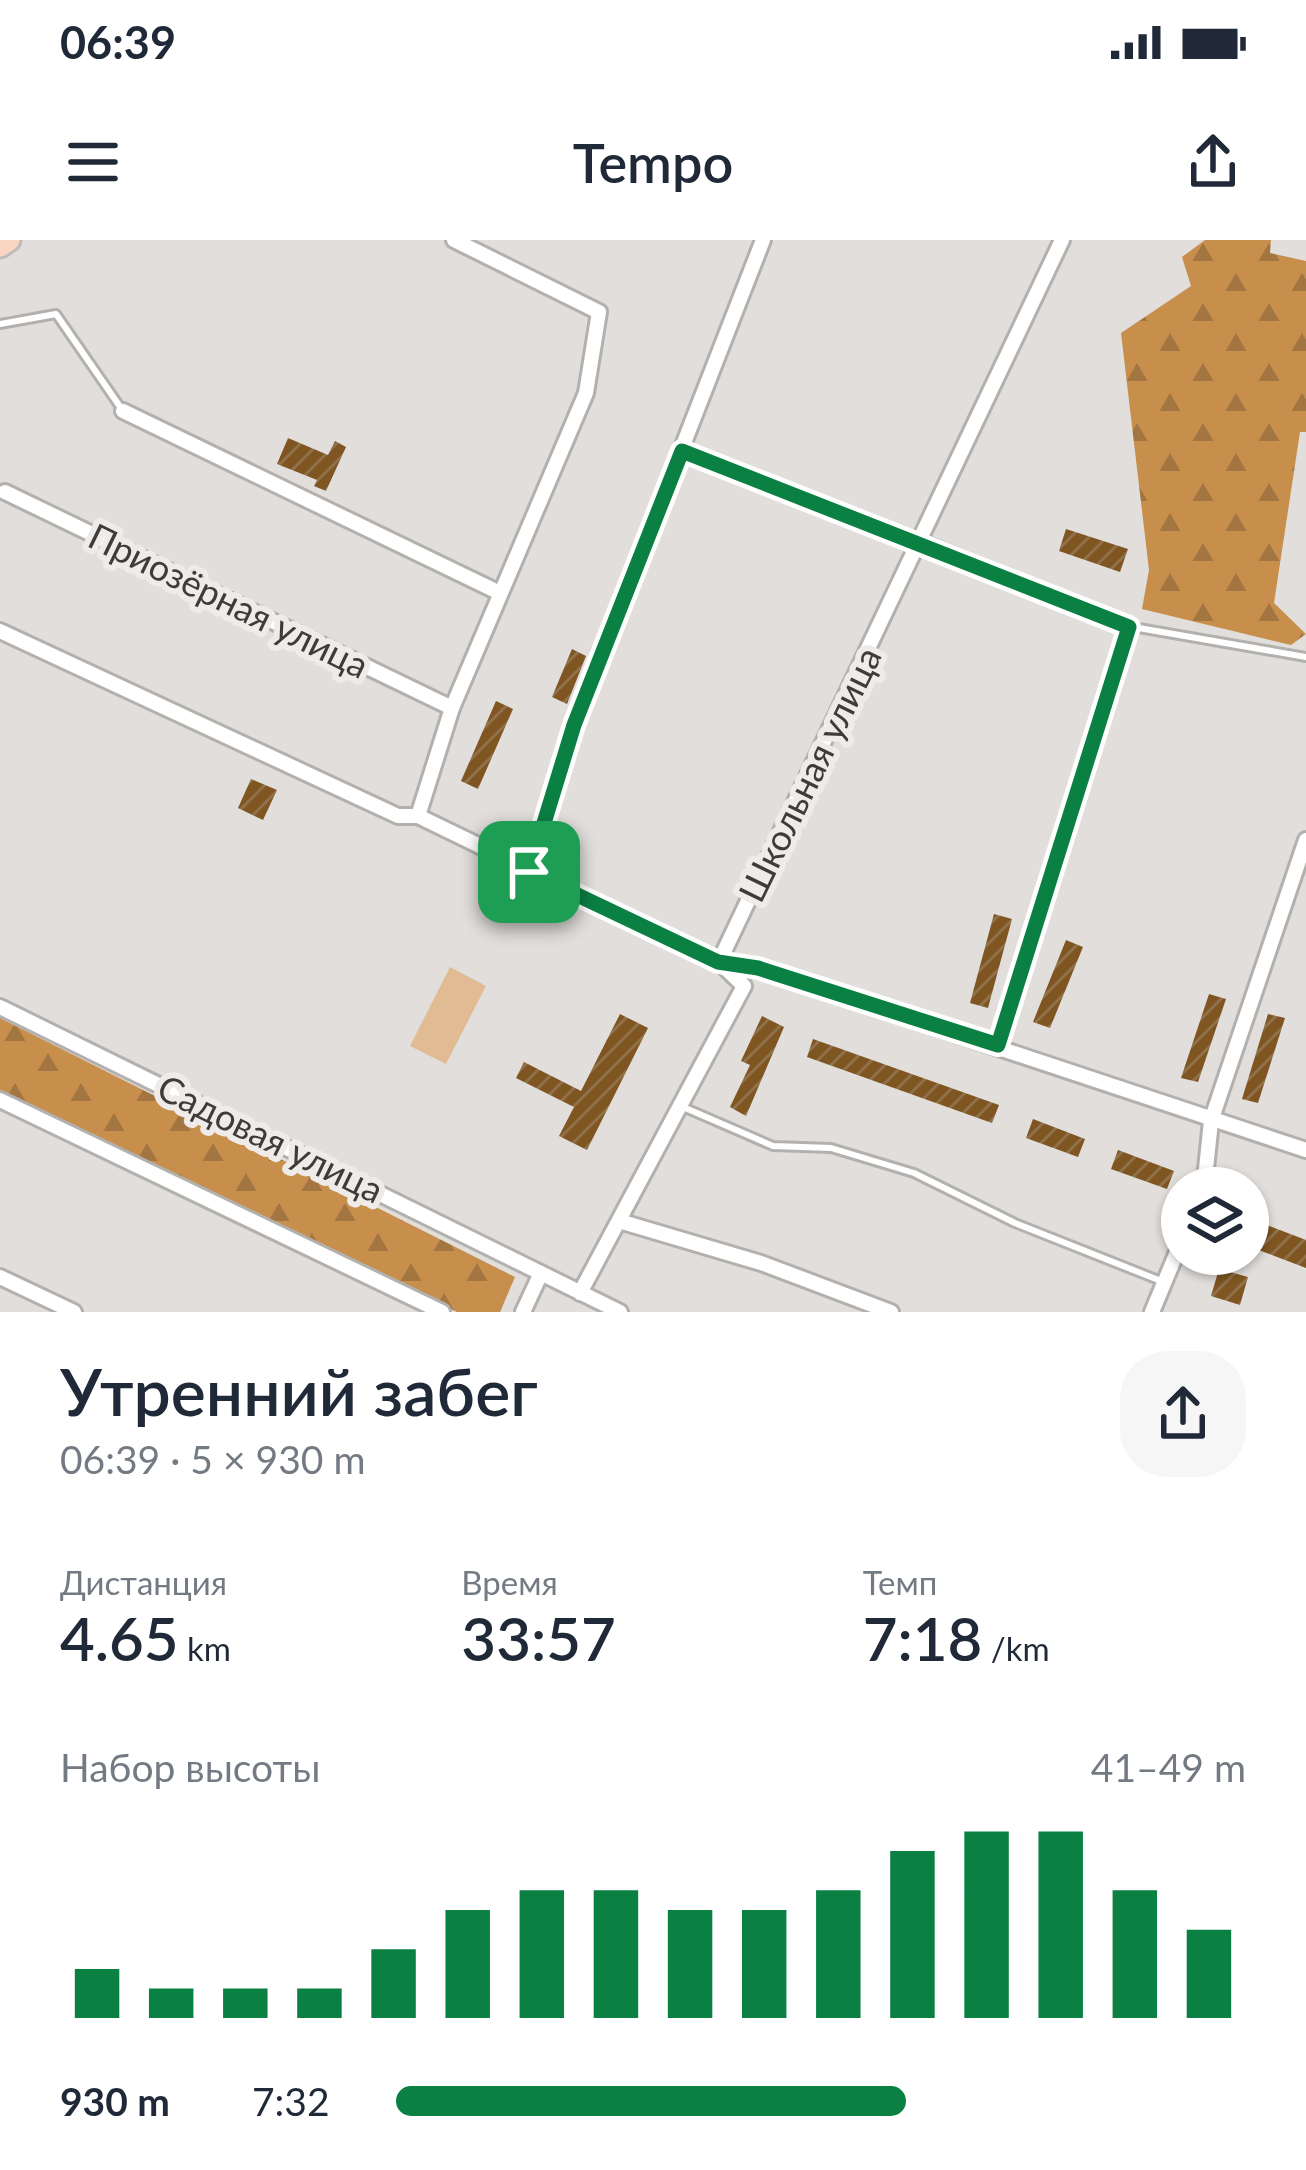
<!DOCTYPE html>
<html lang="ru">
<meta charset="utf-8">
<style>
:root{--surface:#fff;--page:#f6f6f7;--text:#1f2937;--muted:#747a83;--accent:#0b8043}
body{margin:0;font-family:Lato,sans-serif;background:var(--page);color:var(--text);height:100vh;display:flex;flex-direction:column;font-size:45px;white-space:nowrap}
*{box-sizing:border-box;margin:0}
p{font-size:39px;color:var(--muted)}
.icon{flex:none;width:66px;height:66px;fill:none;stroke:currentColor;stroke-width:2;stroke-linecap:round;stroke-linejoin:round}
.map{position:relative;height:1072px;overflow:hidden}
.drawer{display:flex;flex-direction:column;background:var(--surface);flex:1}
.drawer>*{flex:none}
.fabs{position:absolute;left:1161px;top:927px;display:grid;gap:24px}
.fabs a{display:grid;place-items:center;width:108px;height:108px;border-radius:50%;background:var(--surface);box-shadow:0 3px 9px #0004;font-size:60px}
.pin{position:absolute;display:grid;place-items:center;width:102px;height:102px;color:#fff;margin:-51px;border-radius:24px;box-shadow:0 6px 18px #0006}
.round{display:grid;place-items:center;flex:none;width:126px;height:126px;border-radius:48px;background:var(--page)}
.headline{display:flex;align-items:center;justify-content:space-between;height:204px;padding:0 60px}
h1{font-size:66px;font-weight:600;line-height:90px}
.metrics{display:grid;grid-template-columns:repeat(3,1fr);gap:18px;height:204px;padding:12px 60px}
.metrics div{display:grid;align-content:center}
.metrics b{font-size:60px;font-weight:600}
.metrics small{font-size:33px;font-weight:400}
.metrics p{font-size:33px}
.chart{height:336px;padding:24px 60px}
.chart p{display:flex;justify-content:space-between}
.chart svg{width:100%;height:216px;margin-top:12px;stroke:var(--accent);stroke-width:6}
ul{padding:0 60px;list-style:none;font-size:39px}
li{display:grid;grid-template-columns:192px 144px 1fr;align-items:center;height:90px}
li i{height:30px;border-radius:15px;background:var(--accent)}
.status{display:flex;justify-content:space-between;align-items:center;height:84px;padding:0 60px;background:var(--surface);direction:ltr}
.status svg{height:33px;fill:currentColor}
header{display:flex;justify-content:space-between;align-items:center;height:156px;padding:0 60px;background:var(--surface);font-size:54px;font-weight:600}
.map>svg:first-child{display:block}
.green{fill:#e0bb94}
.forest{fill:url(#forest-firs)}
.building{fill:url(#building-hatch)}
.lines{fill:none;stroke-linecap:round;stroke-linejoin:round}
.service-casing{stroke:#b3b1ae;stroke-width:12}
.minor-casing{stroke:#b3b1ae;stroke-width:20}
.primary-casing{stroke:#bdbdbc;stroke-width:27}
.service{stroke:#fff;stroke-width:6}
.minor{stroke:#fff;stroke-width:14}
.primary{stroke:#fad6c2;stroke-width:21}
.route-casing{stroke:#fff;stroke-width:24}
.route{stroke:#0b8043;stroke-width:15}
.labels{text-anchor:middle;dominant-baseline:central;stroke-width:12;stroke-linejoin:round;paint-order:stroke}
.street-label{font-size:36px;fill:#3d3c3b;stroke:#eeebe9}
</style>
<div class="status"><b>06:39</b><svg viewBox="0 0 49 12"><path d="M0 12V9h3v3zM5 12V6h3v6zM10 12V3h3v9zM15 12V0h3v12zM26 1h20v11H26zM47 4h2v5h-2z"/></svg></div>
<header><svg class="icon" aria-label="menu" viewBox="0 0 24 24"><path d="M4 6h16M4 12h16M4 18h16"/></svg>Tempo<svg class="icon" aria-label="share" viewBox="0 0 24 24"><path d="M12 15V3M7 8l5-5 5 5M5 13v7h14v-7"/></svg></header>
<div class="map">
<svg width="1306" height="1072" viewBox="0 0 1306 1072">
<defs>
<pattern id="forest-firs" width="22" height="20" patternUnits="userSpaceOnUse" patternTransform="scale(3)"><rect width="22" height="20" fill="#c78e4c"/><path d="M5 1l3.5 6h-7zM16 11l3.5 6h-7z" fill="#a37540"/></pattern>
<pattern id="building-hatch" width="6" height="6" patternUnits="userSpaceOnUse" patternTransform="scale(3)"><rect width="6" height="6" fill="#7f5522"/><path d="M-1 1l2-2M0 6l6-6M5 7l2-2" fill="none" stroke="#90714a"/></pattern>
</defs>
<rect width="100%" height="100%" fill="#e1dedb"/>
<!-- green -->
<polygon class="green" points="450,727 486,746 446,824 410,806"/>
<!-- forest -->
<g class="forest">
<polygon points="1205,0 1271,0 1270,13 1306,21 1306,192 1300,192 1274,363 1306,394 1291,405 1142,369 1149,330 1121,93 1191,46 1182,17"/>
<polygon points="0,778 515,1037 500,1072 457,1072 0,851"/>
</g>
<!-- building -->
<g class="building">
<polygon points="288,198 328,215 335,201 346,207 326,251 314,246 317,240 277,224"/>
<polygon points="1066,289 1128,309 1120,332 1059,311"/>
<polygon points="572,409 586,416 567,464 552,457"/>
<polygon points="496,461 513,469 478,549 461,541"/>
<polygon points="251,539 277,550 263,580 238,568"/>
<polygon points="994,674 1012,679 988,768 970,763"/>
<polygon points="1066,700 1083,707 1050,788 1033,782"/>
<polygon points="1209,754 1226,759 1198,842 1181,838"/>
<polygon points="620,774 648,788 587,910 559,896 574,867 516,838 524,822 581,851"/>
<polygon points="1268,774 1285,778 1258,863 1242,859"/>
<polygon points="762,776 784,787 746,876 730,867 750,825 741,821"/>
<polygon points="813,799 999,865 992,883 807,817"/>
<polygon points="1033,879 1085,899 1078,917 1026,898"/>
<polygon points="1118,910 1174,931 1167,949 1111,929"/>
<polygon points="1248,978 1306,1000 1306,1028 1248,1006"/>
<polygon points="1219,1029 1248,1037 1240,1065 1211,1056"/>
</g>
<g class="lines">
<!-- service casing -->
<g class="service-casing">
<g id="service">
<polyline points="0,84 56,74 123,171"/>
<polyline points="682,211 912,306"/>
<polyline points="1133,387 1306,417"/>
<polyline points="683,867 773,906 831,908 914,933 1015,983 1161,1041"/>
</g>
</g>
<!-- minor casing -->
<g class="minor-casing">
<g id="minor">
<polyline points="454,0 599,72 586,153 452,468 418,576 719,722 758,728 1306,910"/>
<polyline points="123,171 500,353"/>
<polyline points="5,252 452,468"/>
<polyline points="920,302 1129,387 998,805"/>
<polyline points="0,391 398,576 418,576"/>
<polyline points="529,632 574,485 763,0"/>
<polyline points="0,767 620,1072"/>
<polyline points="0,860 442,1072"/>
<polyline points="1204,948 1211,881 1306,600"/>
<polyline points="619,981 761,1023 891,1072"/>
<polyline points="0,1037 74,1072"/>
<polyline points="580,1053 744,746 719,722 1062,0"/>
<polyline points="523,1072 541,1033"/>
<polyline points="1152,1072 1182,1000"/>
</g>
</g>
<!-- primary casing -->
<g class="primary-casing">
<polyline id="primary" points="0,6 9,0"/>
</g>
<!-- service -->
<use href="#service" class="service"/>
<!-- minor -->
<use href="#minor" class="minor"/>
<!-- primary -->
<use href="#primary" class="primary"/>
</g>
<g class="lines">
<!-- route casing -->
<g class="route-casing">
<polygon id="route" points="682,211 1129,387 998,805 758,728 718,722 529,632 574,485"/>
</g>
<!-- route -->
<use href="#route" class="route"/>
</g>
<g class="labels">
<!-- street labels -->
<g class="street-label">
<text transform="translate(229 360) rotate(26)">Приозёрная улица</text>
<text transform="translate(809 534) rotate(-64)">Школьная улица</text>
<text transform="translate(271 898) rotate(26)">Садовая улица</text>
</g>
</g>
</svg>
<div class="fabs">
<a><svg class="icon" aria-label="layers" viewBox="0 0 24 24"><path d="M12 4l9 5-9 5-9-5zM3 14l9 5 9-5"/></svg></a>
</div>
<div class="pin" style="left:529px;top:632px;background:#1e9e55"><svg class="icon" aria-label="arrive" viewBox="0 0 24 24"><path d="M6 21V4h12l-3 4 3 4H6"/></svg></div>
</div>
<section class="drawer">
<div class="headline"><div><h1>Утренний забег</h1><p>06:39 · 5 × 930 m</p></div><a class="round"><svg class="icon" aria-label="share" viewBox="0 0 24 24"><path d="M12 15V3M7 8l5-5 5 5M5 13v7h14v-7"/></svg></a></div>
<div class="metrics">
<div><p>Дистанция</p><b>4.65<small> km</small></b></div>
<div><p>Время</p><b>33:57</b></div>
<div><p>Темп</p><b>7:18<small> /km</small></b></div>
</div>
<div class="chart"><p><span>Набор высоты</span>41–49 m</p>
<svg viewBox="0 0 160 44" preserveAspectRatio="none"><path d="M5 44V34M15 44V38M25 44V38M35 44V38M45 44V30M55 44V22M65 44V18M75 44V18M85 44V22M95 44V22M105 44V18M115 44V10M125 44V6M135 44V6M145 44V18M155 44V26"/></svg>
</div>
<ul>
<li><b>930 m</b>7:32<i style="width:60%"></i></li>
</ul>
</section>
